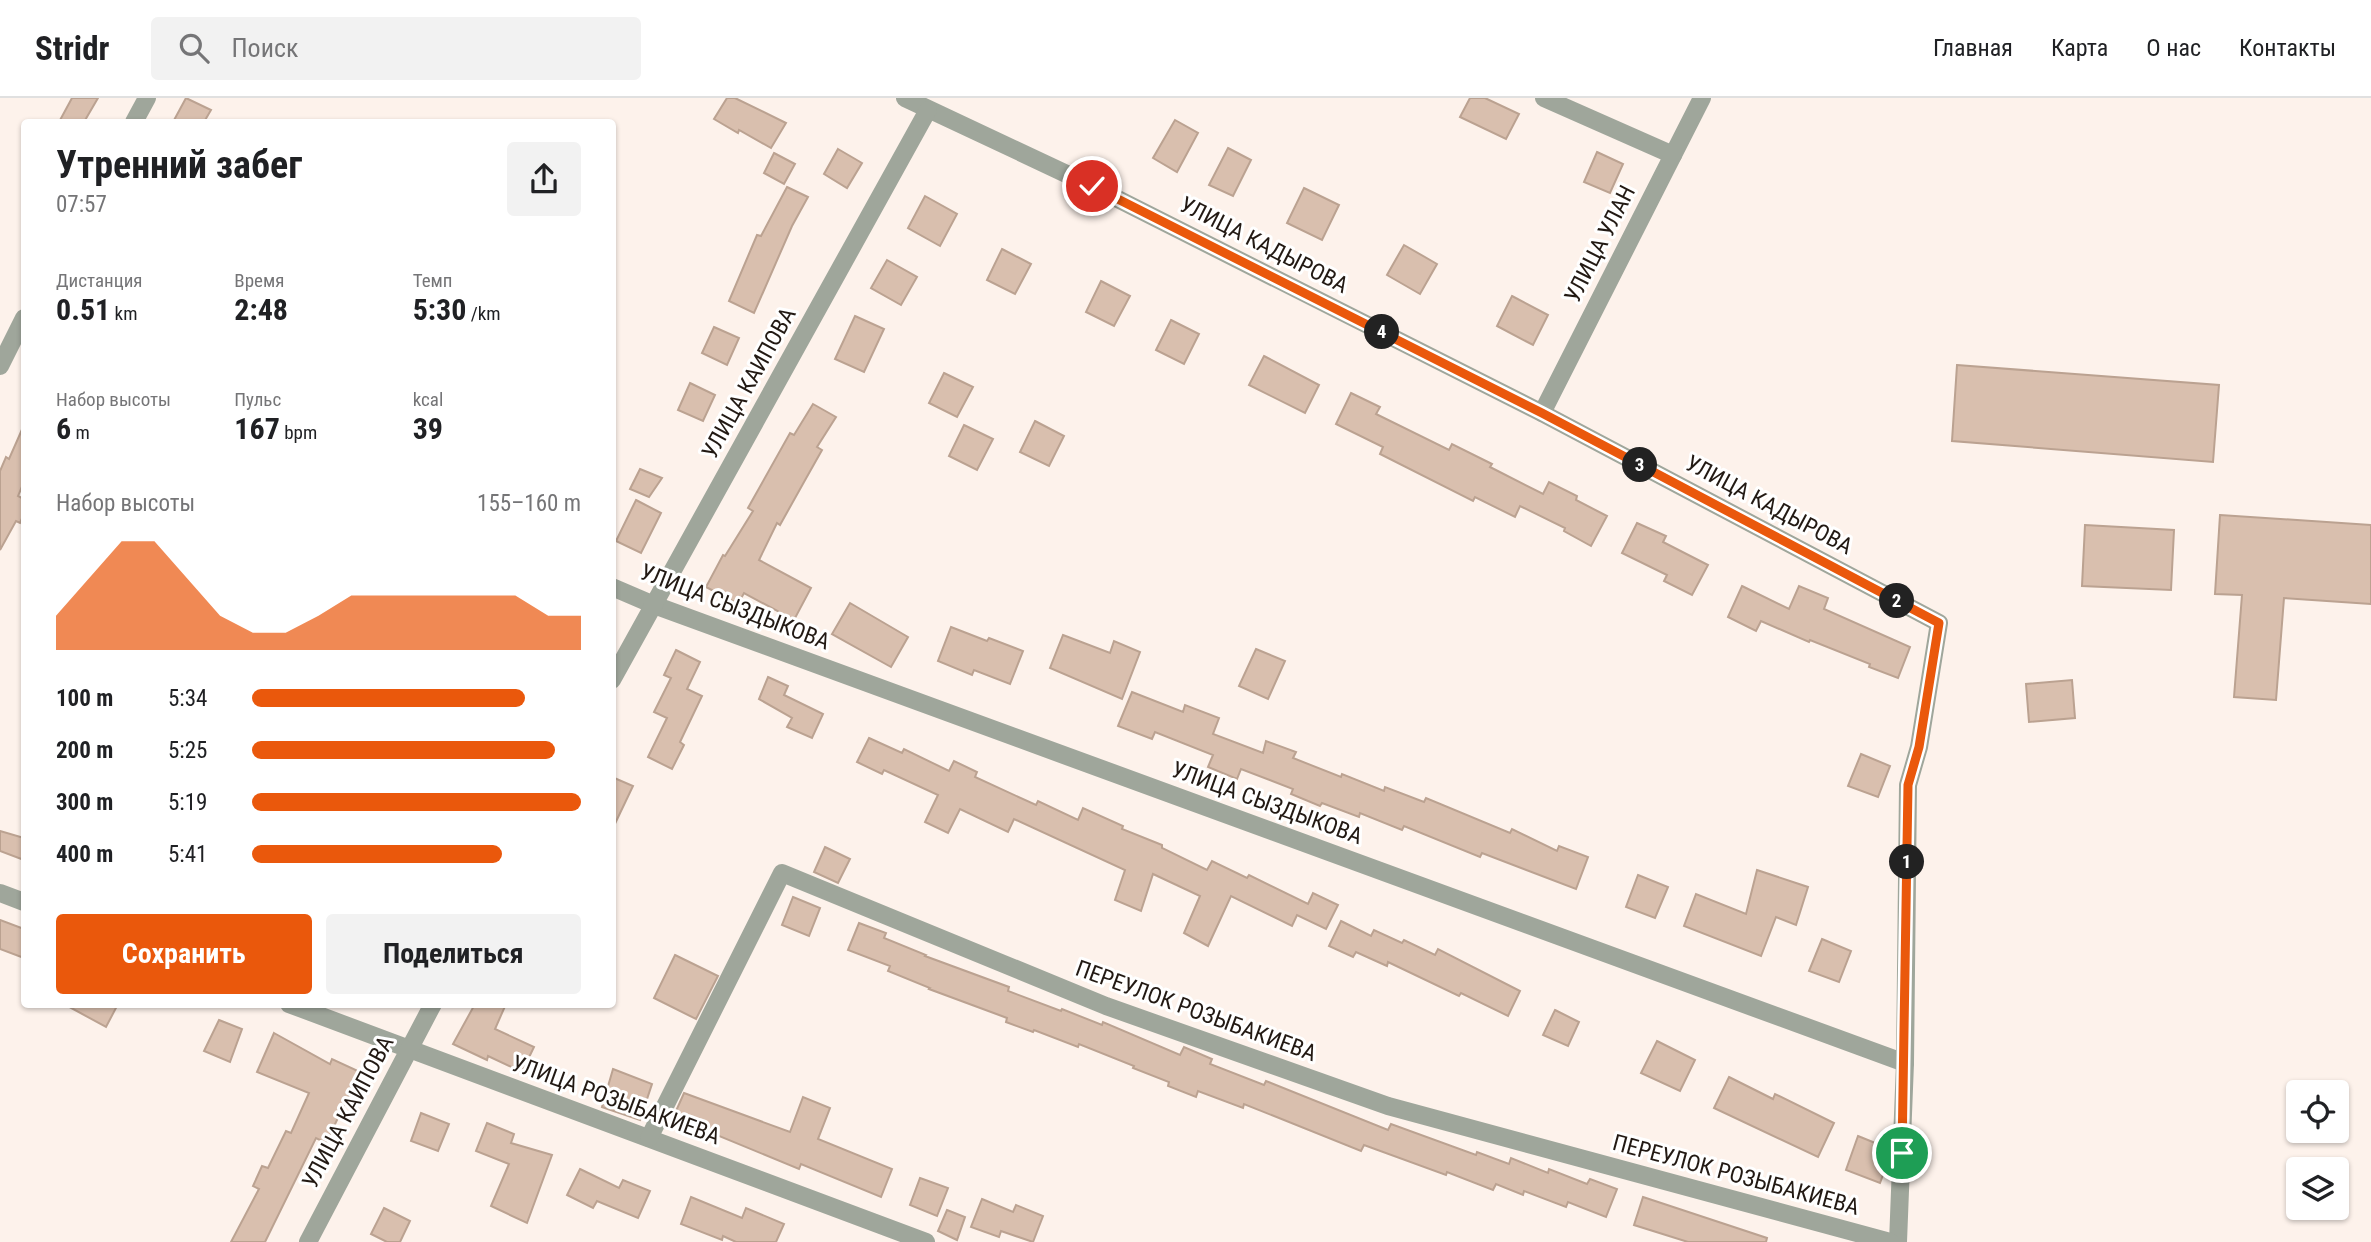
<!DOCTYPE html>
<html lang="ru">
<meta charset="utf-8">
<style>
:root{--surface:#fff;--page:#f2f2f2;--text:#202124;--muted:#757577;--line:#e0e0e0;--accent:#ea580c}
body{margin:0;font-family:"Roboto Condensed",sans-serif;background:var(--page);color:var(--text);height:100vh;display:flex;flex-direction:column;font-size:26px;white-space:nowrap}
*{box-sizing:border-box;margin:0}
p{font-size:23px;color:var(--muted)}
.icon{flex:none;width:38px;height:38px;fill:none;stroke:currentColor;stroke-width:2;stroke-linecap:round;stroke-linejoin:round}
.map{position:relative;flex:1;overflow:hidden}
.panel{position:absolute;left:21px;top:21px;width:595px;height:889px;display:flex;flex-direction:column;background:var(--surface);border-radius:7px;box-shadow:0 2px 5px #0004}
.panel>*{flex:none}
.fabs{position:absolute;left:2286px;top:982px;display:grid;gap:14px}
.fabs a{display:grid;place-items:center;width:63px;height:63px;border-radius:7px;background:var(--surface);box-shadow:0 2px 5px #0004;font-size:35px}
.pin{position:absolute;display:grid;place-items:center;width:60px;height:60px;color:#fff;margin:-30px;border:4px solid #fff;border-radius:50%;box-shadow:0 2px 7px #0007}
.km{position:absolute;width:35px;height:35px;margin:-18px;border-radius:50%;background:#222;color:#fff;font-size:19px;line-height:35px;text-align:center}
.round{display:grid;place-items:center;flex:none;width:74px;height:74px;border-radius:7px;background:var(--page)}
.headline{display:flex;align-items:center;justify-content:space-between;height:119px;padding:0 35px}
h1{font-size:38px;font-weight:700;line-height:52px}
.stats{display:grid;grid-template-columns:repeat(3,1fr);gap:10px;height:119px;padding:7px 35px}
.stats div{display:grid;align-content:center}
.stats b{font-size:30px;font-weight:700}
.stats small{font-size:19px;font-weight:400}
.stats p{font-size:19px}
.chart{height:196px;padding:14px 35px}
.chart p{display:flex;justify-content:space-between}
.chart svg{width:100%;height:126px;margin-top:7px;fill:var(--accent);opacity:.7}
.action{display:flex;gap:14px;margin-top:auto;padding:14px 35px}
.action a{flex:1;height:80px;border-radius:7px;background:var(--accent);color:#fff;font-size:28px;font-weight:700;line-height:80px;text-align:center}
.action a+a{background:var(--page);color:var(--text)}
ul{padding:0 35px;list-style:none;font-size:23px}
li{display:grid;grid-template-columns:112px 84px 1fr;align-items:center;height:52px}
li i{height:18px;border-radius:9px;background:var(--accent)}
header{display:flex;align-items:center;gap:42px;box-sizing:border-box;height:98px;padding:0 35px;background:var(--surface);border-bottom:2px solid var(--line)}
header strong{font-size:33px}
nav{display:flex;gap:38px;margin-inline-start:auto;font-size:24px}
.search{width:490px;height:63px;background:var(--page);display:flex;align-items:center;gap:18px;box-sizing:border-box;padding:0 24px;border-radius:7px;color:var(--muted);font-size:26px}
.map>svg:first-child{display:block}
.building{fill:#d9bfae;stroke:#bba291;stroke-width:2}
.lines{fill:none;stroke-linecap:round;stroke-linejoin:round}
.minor{stroke:#9fa69b;stroke-width:18}
.route-casing{stroke:#fff;stroke-width:14}
.route{stroke:#ea580c;stroke-width:9}
.labels{text-anchor:middle;dominant-baseline:central;stroke-width:6;stroke-linejoin:round;paint-order:stroke}
.street-label{font-size:23px;fill:#221913;stroke:#fff}
</style>
<header>
<strong>Stridr</strong>
<div class="search"><svg class="icon" aria-label="search" viewBox="0 0 24 24"><circle cx="10" cy="10" r="6"/><path d="M15 15l6 6"/></svg>Поиск</div>
<nav><a>Главная</a><a>Карта</a><a>О нас</a><a>Контакты</a></nav>
</header>
<div class="map">
<svg width="2371" height="1144" viewBox="0 0 2371 1144">
<rect width="100%" height="100%" fill="#fdf2eb"/>
<!-- building -->
<g class="building">
<polygon points="72,0 98,0 84,24 59,24"/>
<polygon points="186,0 211,12 204,24 173,24"/>
<polygon points="727,0 735,0 786,25 771,50 739,32 738,35 714,21"/>
<polygon points="1470,0 1485,0 1519,16 1506,41 1460,19"/>
<polygon points="1175,22 1198,35 1177,74 1153,60"/>
<polygon points="1228,50 1251,62 1233,98 1209,87"/>
<polygon points="838,51 862,65 847,90 824,76"/>
<polygon points="1597,54 1623,66 1610,95 1584,84"/>
<polygon points="774,55 795,66 784,86 764,75"/>
<polygon points="787,89 808,99 792,128 754,215 729,203 757,137 761,138"/>
<polygon points="1304,90 1339,107 1322,142 1287,125"/>
<polygon points="925,98 957,116 940,148 908,130"/>
<polygon points="1404,147 1437,166 1420,196 1387,177"/>
<polygon points="1002,151 1031,166 1015,196 987,182"/>
<polygon points="887,162 917,179 901,207 871,190"/>
<polygon points="1101,183 1130,198 1114,228 1086,214"/>
<polygon points="1512,198 1548,217 1533,247 1497,228"/>
<polygon points="855,218 884,231 864,274 835,261"/>
<polygon points="1171,222 1199,236 1184,266 1156,252"/>
<polygon points="714,229 739,240 727,267 702,255"/>
<polygon points="1264,258 1319,287 1305,315 1249,287"/>
<polygon points="1957,267 2219,287 2213,364 1952,343"/>
<polygon points="944,275 973,289 957,319 929,305"/>
<polygon points="690,285 715,297 703,323 678,312"/>
<polygon points="1351,295 1380,309 1376,316 1449,352 1452,346 1492,366 1490,369 1543,396 1549,384 1577,398 1576,402 1607,418 1591,448 1564,433 1565,430 1520,408 1515,419 1475,399 1473,403 1380,356 1383,349 1336,326"/>
<polygon points="813,306 836,319 817,349 822,352 804,384 780,427 777,425 759,462 811,490 794,522 744,495 738,506 706,489 723,457 725,458 753,413 748,410 790,335 794,337"/>
<polygon points="1035,323 1064,338 1049,368 1020,354"/>
<polygon points="24,327 24,384 18,398 24,401 24,416 20,425 16,423 0,452 0,373 6,359 9,361"/>
<polygon points="964,327 993,341 977,372 949,358"/>
<polygon points="640,371 662,380 649,399 630,391"/>
<polygon points="636,402 661,415 641,455 616,443"/>
<polygon points="2220,417 2371,427 2371,506 2284,500 2276,602 2234,599 2242,497 2215,496"/>
<polygon points="1637,425 1666,438 1663,444 1708,467 1692,497 1664,483 1667,477 1622,455"/>
<polygon points="2085,427 2174,432 2171,492 2082,488"/>
<polygon points="1742,488 1789,511 1799,488 1828,500 1824,511 1910,549 1898,580 1869,569 1870,566 1810,542 1809,544 1761,523 1756,533 1728,519"/>
<polygon points="850,505 908,539 891,569 832,536"/>
<polygon points="951,529 987,543 989,540 1023,553 1010,586 974,572 972,577 938,563"/>
<polygon points="1063,537 1110,555 1114,543 1140,554 1122,601 1050,570"/>
<polygon points="1256,551 1285,563 1268,601 1239,588"/>
<polygon points="676,552 700,564 687,591 702,598 680,644 684,647 672,671 648,659 667,620 654,614 671,580 664,577"/>
<polygon points="768,579 788,588 784,597 823,616 812,640 787,629 792,620 759,601"/>
<polygon points="2072,582 2075,620 2029,624 2026,586"/>
<polygon points="1132,594 1183,614 1185,607 1219,620 1213,636 1263,655 1266,643 1296,654 1293,660 1341,679 1342,676 1384,693 1385,689 1424,704 1426,700 1510,735 1512,731 1557,753 1559,748 1588,759 1576,791 1482,755 1480,759 1404,728 1402,732 1360,715 1359,719 1322,705 1320,708 1291,696 1293,691 1241,671 1237,681 1208,669 1213,657 1155,634 1152,641 1118,628"/>
<polygon points="869,640 902,655 904,651 949,673 954,663 977,674 975,679 1036,707 1038,703 1078,722 1083,710 1123,728 1122,731 1162,747 1162,750 1207,772 1212,763 1247,780 1249,777 1308,806 1313,795 1338,807 1326,831 1297,817 1292,828 1231,798 1208,848 1184,835 1200,798 1153,776 1141,813 1115,802 1125,772 1014,721 1008,734 960,711 948,735 925,724 938,697 884,672 882,676 857,664"/>
<polygon points="1861,656 1890,668 1878,699 1848,688"/>
<polygon points="612,679 633,688 612,732"/>
<polygon points="0,733 24,740 24,762 0,753"/>
<polygon points="825,749 850,761 838,785 814,774"/>
<polygon points="1757,772 1808,789 1796,827 1776,819 1761,858 1684,828 1696,796 1746,816"/>
<polygon points="1638,777 1668,789 1655,820 1626,809"/>
<polygon points="793,799 820,810 809,838 782,827"/>
<polygon points="0,822 24,831 24,860 0,851"/>
<polygon points="1341,823 1371,838 1374,832 1402,845 1404,842 1435,857 1438,851 1520,893 1508,918 1461,895 1459,898 1388,864 1387,868 1356,854 1353,859 1329,848"/>
<polygon points="859,825 886,835 884,840 926,857 925,858 1009,889 1008,893 1061,913 1062,911 1102,927 1103,924 1180,957 1184,949 1212,961 1210,966 1264,987 1266,983 1388,1032 1391,1026 1476,1057 1477,1054 1509,1066 1511,1060 1548,1075 1549,1071 1587,1086 1590,1081 1617,1091 1606,1119 1568,1104 1566,1109 1524,1093 1523,1097 1496,1086 1493,1092 1447,1074 1446,1077 1364,1047 1361,1053 1244,1006 1243,1010 1198,993 1196,999 1168,988 1169,984 1133,970 1134,968 1079,946 1078,949 1034,932 1033,934 1006,924 1007,920 929,891 930,890 888,873 890,868 848,852"/>
<polygon points="1822,841 1851,853 1839,884 1809,873"/>
<polygon points="675,857 718,878 696,921 654,900"/>
<polygon points="64,906 118,906 106,929"/>
<polygon points="475,906 506,906 495,931 534,949 522,974 488,958 487,962 453,946"/>
<polygon points="1555,912 1579,924 1568,948 1543,937"/>
<polygon points="219,922 242,931 230,964 204,953"/>
<polygon points="274,935 330,966 332,961 360,974 326,1045 316,1040 265,1144 231,1144 259,1091 253,1088 262,1068 268,1070 286,1033 291,1035 309,995 257,974"/>
<polygon points="1657,943 1695,962 1680,993 1641,975"/>
<polygon points="613,971 652,986 640,1022 602,1009"/>
<polygon points="1729,979 1773,1001 1775,996 1834,1025 1818,1059 1714,1010"/>
<polygon points="684,995 790,1034 803,999 830,1010 818,1041 892,1071 881,1099 801,1066 799,1071 700,1030 699,1033 672,1022"/>
<polygon points="421,1015 449,1026 438,1053 411,1043"/>
<polygon points="487,1025 514,1036 511,1045 552,1057 527,1125 491,1108 509,1066 476,1053"/>
<polygon points="1858,1038 1890,1051 1890,1058 1880,1085 1846,1072"/>
<polygon points="580,1071 619,1090 623,1082 650,1093 638,1120 597,1103 593,1110 567,1097"/>
<polygon points="920,1080 948,1090 937,1118 910,1107"/>
<polygon points="691,1099 742,1120 746,1110 784,1126 776,1144 736,1144 723,1138 722,1142 681,1126"/>
<polygon points="1643,1099 1767,1140 1766,1144 1688,1144 1634,1127"/>
<polygon points="982,1101 1013,1114 1016,1107 1043,1118 1033,1144 1001,1133 999,1139 971,1129"/>
<polygon points="384,1110 410,1123 400,1144 387,1144 371,1136"/>
<polygon points="947,1112 965,1119 957,1142 938,1133"/>
</g>
<g class="lines">
<!-- minor -->
<g class="minor">
<polyline points="905,0 1092,88 1542,315 1939,525 1919,649 1908,687 1905,965 1898,1144"/>
<polyline points="1544,0 1673,57"/>
<polyline points="134,24 147,0"/>
<polyline points="0,268 24,220"/>
<polyline points="1542,315 1702,0"/>
<polyline points="612,489 654,507 1905,965"/>
<polyline points="612,582 928,12"/>
<polyline points="0,795 24,804"/>
<polyline points="289,906 926,1144"/>
<polyline points="649,1040 782,775 1106,908 1388,1008 1890,1144"/>
<polyline points="308,1144 433,906"/>
</g>
</g>
<g class="lines">
<!-- route casing -->
<g class="route-casing">
<polyline id="route" points="1092,88 1542,315 1939,525 1919,649 1908,687 1902,1055"/>
</g>
<!-- route -->
<use href="#route" class="route"/>
</g>
<g class="labels">
<!-- street labels -->
<g class="street-label">
<text transform="translate(1600 146) rotate(-63)">УЛИЦА УЛАН</text>
<text transform="translate(1264 147) rotate(27)">УЛИЦА КАДЫРОВА</text>
<text transform="translate(749 285) rotate(-61)">УЛИЦА КАИПОВА</text>
<text transform="translate(1769 407) rotate(28)">УЛИЦА КАДЫРОВА</text>
<text transform="translate(735 509) rotate(21)">УЛИЦА СЫЗДЫКОВА</text>
<text transform="translate(1267 705) rotate(20)">УЛИЦА СЫЗДЫКОВА</text>
<text transform="translate(1196 913) rotate(20)">ПЕРЕУЛОК РОЗЫБАКИЕВА</text>
<text transform="translate(616 1002) rotate(20)">УЛИЦА РОЗЫБАКИЕВА</text>
<text transform="translate(348 1014) rotate(-62)">УЛИЦА КАИПОВА</text>
<text transform="translate(1736 1077) rotate(15)">ПЕРЕУЛОК РОЗЫБАКИЕВА</text>
</g>
</g>
</svg>
<div class="fabs">
<a><svg class="icon" aria-label="locate" viewBox="0 0 24 24"><circle cx="12" cy="12" r="6"/><path d="M12 2v4M12 18v4M2 12h4M18 12h4"/></svg></a>
<a><svg class="icon" aria-label="layers" viewBox="0 0 24 24"><path d="M12 4l9 5-9 5-9-5zM3 14l9 5 9-5"/></svg></a>
</div>
<div class="pin" style="left:1902px;top:1055px;background:#1e9e55"><svg class="icon" aria-label="arrive" viewBox="0 0 24 24"><path d="M6 21V4h12l-3 4 3 4H6"/></svg></div>
<div class="pin" style="left:1092px;top:88px;background:#d93025"><svg class="icon" aria-label="check" viewBox="0 0 24 24"><path d="M5 12l5 5 9-10"/></svg></div>
<b class="km" style="left:1907px;top:764px">1</b>
<b class="km" style="left:1897px;top:503px">2</b>
<b class="km" style="left:1640px;top:367px">3</b>
<b class="km" style="left:1382px;top:234px">4</b>
<section class="panel">
<div class="headline"><div><h1>Утренний забег</h1><p>07:57</p></div><a class="round"><svg class="icon" aria-label="share" viewBox="0 0 24 24"><path d="M12 15V3M7 8l5-5 5 5M5 13v7h14v-7"/></svg></a></div>
<div class="stats">
<div><p>Дистанция</p><b>0.51<small> km</small></b></div>
<div><p>Время</p><b>2:48</b></div>
<div><p>Темп</p><b>5:30<small> /km</small></b></div>
</div>
<div class="stats">
<div><p>Набор высоты</p><b>6<small> m</small></b></div>
<div><p>Пульс</p><b>167<small> bpm</small></b></div>
<div><p>kcal</p><b>39</b></div>
</div>
<div class="chart"><p><span>Набор высоты</span>155–160 m</p>
<svg viewBox="0 0 160 44" preserveAspectRatio="none"><path d="M0 44V32L10 19L20 6L30 6L40 19L50 32L60 38L70 38L80 32L90 25L100 25L110 25L120 25L130 25L140 25L150 32L160 32V44z"/></svg>
</div>
<ul>
<li><b>100 m</b>5:34<i style="width:83%"></i></li>
<li><b>200 m</b>5:25<i style="width:92%"></i></li>
<li><b>300 m</b>5:19<i style="width:100%"></i></li>
<li><b>400 m</b>5:41<i style="width:76%"></i></li>
</ul>
<div class="action"><a>Сохранить</a><a>Поделиться</a></div>
</section>
</div>
